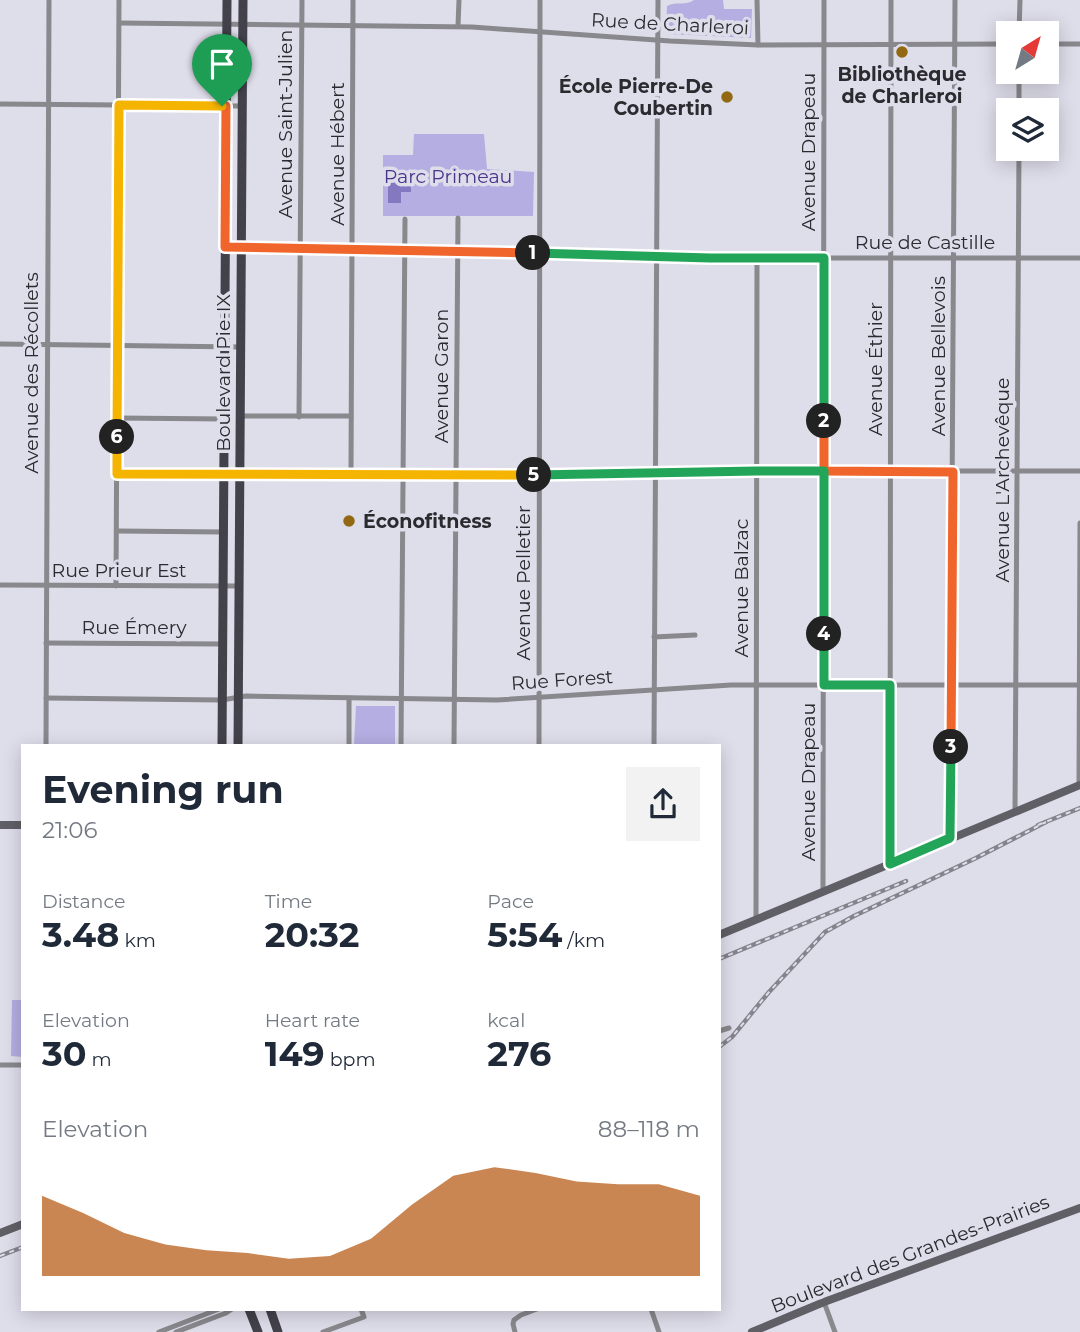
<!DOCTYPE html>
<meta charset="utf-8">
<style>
:root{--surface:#fff;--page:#f2f2f3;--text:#1f2937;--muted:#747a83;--accent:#b45309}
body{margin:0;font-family:Montserrat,sans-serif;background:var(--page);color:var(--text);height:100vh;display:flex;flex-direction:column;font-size:26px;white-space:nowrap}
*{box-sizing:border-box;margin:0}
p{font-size:23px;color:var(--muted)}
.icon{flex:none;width:38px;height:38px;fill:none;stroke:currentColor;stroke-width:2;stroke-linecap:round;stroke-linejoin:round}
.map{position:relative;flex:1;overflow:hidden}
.details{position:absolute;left:21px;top:744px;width:700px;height:567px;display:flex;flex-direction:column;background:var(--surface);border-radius:0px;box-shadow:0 4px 18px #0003}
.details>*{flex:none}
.needle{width:46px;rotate:37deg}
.controls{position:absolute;left:996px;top:21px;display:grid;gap:14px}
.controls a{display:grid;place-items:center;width:63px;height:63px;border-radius:0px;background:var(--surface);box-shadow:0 4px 18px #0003;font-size:35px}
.pin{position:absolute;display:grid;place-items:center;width:60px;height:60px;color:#fff;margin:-72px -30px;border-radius:50% 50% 50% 0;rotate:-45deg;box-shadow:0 0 7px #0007}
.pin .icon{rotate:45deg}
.km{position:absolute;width:35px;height:35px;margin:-18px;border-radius:50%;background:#222;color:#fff;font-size:19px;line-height:35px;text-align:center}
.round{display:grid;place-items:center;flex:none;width:74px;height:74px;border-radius:0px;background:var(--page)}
.headline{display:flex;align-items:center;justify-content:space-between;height:119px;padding:0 21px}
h1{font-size:38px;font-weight:700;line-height:52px}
.metrics{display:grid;grid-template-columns:repeat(3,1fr);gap:10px;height:119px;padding:7px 21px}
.metrics div{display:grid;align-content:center}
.metrics b{font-size:35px;font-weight:700}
.metrics small{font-size:19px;font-weight:400}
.metrics p{font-size:19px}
.chart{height:196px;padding:14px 21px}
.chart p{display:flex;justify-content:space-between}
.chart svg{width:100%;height:126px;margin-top:7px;fill:var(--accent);opacity:.7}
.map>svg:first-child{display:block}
.green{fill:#b4aee2}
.water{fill:#8478c1}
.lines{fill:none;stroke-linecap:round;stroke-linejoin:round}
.street{stroke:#88888d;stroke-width:5}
.secondary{stroke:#605f66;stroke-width:8}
.primary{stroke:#43424b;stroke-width:9}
.rail-casing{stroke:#85848d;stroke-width:4.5}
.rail{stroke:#deddea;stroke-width:2;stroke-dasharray:5;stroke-linecap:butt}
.split-1-casing{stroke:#fff;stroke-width:14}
.split-2-casing{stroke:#fff;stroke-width:14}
.split-3-casing{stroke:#fff;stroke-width:14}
.split-4-casing{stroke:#fff;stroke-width:14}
.split-5-casing{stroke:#fff;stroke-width:14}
.split-6-casing{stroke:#fff;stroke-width:14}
.split-7-casing{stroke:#fff;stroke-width:14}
.split-1{stroke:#f0652b;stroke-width:9}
.split-2{stroke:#22a559;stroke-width:9}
.split-3{stroke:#f0652b;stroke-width:9}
.split-4{stroke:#22a559;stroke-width:9}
.split-5{stroke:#22a559;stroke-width:9}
.split-6{stroke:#f5b400;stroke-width:9}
.split-7{stroke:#f5b400;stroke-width:9}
.poi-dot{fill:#926912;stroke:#deddea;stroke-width:2.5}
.labels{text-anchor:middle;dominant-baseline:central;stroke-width:7;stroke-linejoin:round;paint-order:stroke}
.street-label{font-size:19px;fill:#2b2a2f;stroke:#deddea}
.poi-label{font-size:19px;font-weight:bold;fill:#2b2a2f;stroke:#deddea}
.park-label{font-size:19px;fill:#49338b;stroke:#deddea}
</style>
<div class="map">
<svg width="1080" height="1332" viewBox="0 0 1080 1332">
<rect width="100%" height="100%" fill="#deddea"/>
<!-- green -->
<g class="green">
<path d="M694,0h29l1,9h28l-1,29 -82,-4 -3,-6 1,-22c9,-5 19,0 27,-6z"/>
<polygon points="414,134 484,134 487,169 534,172 533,216 383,216 383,155 413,155"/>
<polygon points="356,706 395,706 395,745 354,745"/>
<polygon points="12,1000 23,1000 23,1057 11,1056"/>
</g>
<!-- water -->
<polygon class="water" points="388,183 411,183 411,192 401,192 401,203 388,203"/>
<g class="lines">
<!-- street -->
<g class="street">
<polyline points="757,0 758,45"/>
<polyline points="120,23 472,27 670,41 758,45 1008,44"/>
<polyline points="458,26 459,0"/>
<polyline points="1019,33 1020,0"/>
<polyline points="1046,44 1080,44"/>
<polyline points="0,104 242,106"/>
<polyline points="1019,110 1019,72"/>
<polyline points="225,247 710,258 1080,258"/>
<polyline points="0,344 241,347"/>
<polyline points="240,416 351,416"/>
<polyline points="299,417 302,0"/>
<polyline points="117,418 224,419"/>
<polyline points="117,474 456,476 757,471 1080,471"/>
<polyline points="351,475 353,0"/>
<polyline points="117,531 223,532"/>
<polyline points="0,585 239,586"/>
<polyline points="116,586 119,0"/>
<polyline points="654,637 695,635"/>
<polyline points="46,643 222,644"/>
<polyline points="46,698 222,700 246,696 497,700 731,685 1080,685"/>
<polyline points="46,746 49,0"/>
<polyline points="349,746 349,698"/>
<polyline points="401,746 405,219"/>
<polyline points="454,746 458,218"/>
<polyline points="539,746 540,0"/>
<polyline points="654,746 658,0"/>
<polyline points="1079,785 1080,523"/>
<polyline points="1015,811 1019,149"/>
<polyline points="950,838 955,0"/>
<polyline points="890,864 891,0"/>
<polyline points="823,891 824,0"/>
<polyline points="756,919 757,258"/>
<polyline points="719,1031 729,1028"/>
<polyline points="0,1065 23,1065"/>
<polyline points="824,1302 835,1332"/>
<polyline points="651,1309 659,1332"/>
<polyline points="159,1332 219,1309"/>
<polyline points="176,1332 226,1313 232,1309"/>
<polyline points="323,1332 364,1317 361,1309"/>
<polyline points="515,1332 513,1324 514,1320 521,1315 537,1309"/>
</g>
<!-- secondary -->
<g class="secondary">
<polyline points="0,825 23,825"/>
<polyline points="719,935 1080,785"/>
<polyline points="0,1233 23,1224"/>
<polyline points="752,1332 824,1302 1080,1208"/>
</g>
<!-- primary -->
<g class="primary">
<polyline points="222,746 227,0"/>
<polyline points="238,746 243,0"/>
<polyline points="249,1309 258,1332"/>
<polyline points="270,1309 278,1332"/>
</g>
<!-- rail casing -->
<g class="rail-casing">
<g id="rail">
<polyline points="1038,825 1080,808"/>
<polyline points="719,959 906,881"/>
<polyline points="719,1047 732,1037 769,992 825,932 854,916 976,858 1046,822"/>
<polyline points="0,1256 23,1247"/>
</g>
</g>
<!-- rail -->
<use href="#rail" class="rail"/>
</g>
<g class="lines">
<!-- split-1 casing -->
<g class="split-1-casing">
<polyline id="split-1" points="222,106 226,106 225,247 533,253"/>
</g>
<!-- split-2 casing -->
<g class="split-2-casing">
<polyline id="split-2" points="533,253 710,258 824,258 824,421"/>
</g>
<!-- split-3 casing -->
<g class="split-3-casing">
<polyline id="split-3" points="824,421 824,471 953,472 951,747"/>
</g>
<!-- split-4 casing -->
<g class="split-4-casing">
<polyline id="split-4" points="824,634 824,685 890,685 890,864 950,838 951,747"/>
</g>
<!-- split-5 casing -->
<g class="split-5-casing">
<polyline id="split-5" points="534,475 757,471 824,471 824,634"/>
</g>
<!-- split-6 casing -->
<g class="split-6-casing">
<polyline id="split-6" points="117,437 117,474 534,475"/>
</g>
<!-- split-7 casing -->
<g class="split-7-casing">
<polyline id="split-7" points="117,437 119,105 222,106"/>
</g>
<!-- split-1 -->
<use href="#split-1" class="split-1"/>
<!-- split-2 -->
<use href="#split-2" class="split-2"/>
<!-- split-3 -->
<use href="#split-3" class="split-3"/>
<!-- split-4 -->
<use href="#split-4" class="split-4"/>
<!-- split-5 -->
<use href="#split-5" class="split-5"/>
<!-- split-6 -->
<use href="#split-6" class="split-6"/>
<!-- split-7 -->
<use href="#split-7" class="split-7"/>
</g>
<!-- markers -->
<g class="poi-dot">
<circle cx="902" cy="52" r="7"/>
<circle cx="727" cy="97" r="7"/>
<circle cx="349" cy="521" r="7"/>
</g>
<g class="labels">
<!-- street labels -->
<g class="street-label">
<text transform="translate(670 24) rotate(3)">Rue de Charleroi</text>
<text transform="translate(285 124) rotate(-90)">Avenue Saint-Julien</text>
<text transform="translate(808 152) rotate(-90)">Avenue Drapeau</text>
<text transform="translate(337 154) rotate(-90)">Avenue Hébert</text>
<text x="925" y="242">Rue de Castille</text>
<text transform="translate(938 356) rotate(-90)">Avenue Bellevois</text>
<text transform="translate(875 369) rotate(-90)">Avenue Éthier</text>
<text transform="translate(31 373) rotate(-90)">Avenue des Récollets</text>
<text transform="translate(223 373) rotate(-90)">Boulevard Pie-IX</text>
<text transform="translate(441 376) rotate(-90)">Avenue Garon</text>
<text transform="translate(1002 480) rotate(-90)">Avenue L'Archevêque</text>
<text x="119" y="570">Rue Prieur Est</text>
<text transform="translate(523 583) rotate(-90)">Avenue Pelletier</text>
<text transform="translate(741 588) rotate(-90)">Avenue Balzac</text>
<text x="134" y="627">Rue Émery</text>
<text transform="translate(562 680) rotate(-4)">Rue Forest</text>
<text transform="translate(808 782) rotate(-90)">Avenue Drapeau</text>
<text transform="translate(910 1254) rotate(-21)">Boulevard des Grandes-Prairies</text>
</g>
<!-- poi labels -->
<g class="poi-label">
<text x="902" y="74">Bibliothèque<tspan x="902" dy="22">de Charleroi</tspan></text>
<text x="713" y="86" text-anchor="end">École Pierre-De<tspan x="713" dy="22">Coubertin</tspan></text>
<text x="363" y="521" text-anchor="start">Éconofitness</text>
</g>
<!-- park labels -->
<g class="park-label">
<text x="448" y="176">Parc Primeau</text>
</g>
</g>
</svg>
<div class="controls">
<a><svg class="needle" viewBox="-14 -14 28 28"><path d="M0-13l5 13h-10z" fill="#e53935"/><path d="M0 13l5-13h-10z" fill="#747a83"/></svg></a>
<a><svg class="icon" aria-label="layers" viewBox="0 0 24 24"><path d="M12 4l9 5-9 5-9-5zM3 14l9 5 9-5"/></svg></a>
</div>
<div class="pin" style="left:222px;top:106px;background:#1e9e55"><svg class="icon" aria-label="arrive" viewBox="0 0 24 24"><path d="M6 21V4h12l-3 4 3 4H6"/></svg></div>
<b class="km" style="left:533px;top:253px">1</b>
<b class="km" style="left:824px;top:421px">2</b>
<b class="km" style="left:951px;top:747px">3</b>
<b class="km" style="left:824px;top:634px">4</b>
<b class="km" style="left:534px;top:475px">5</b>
<b class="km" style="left:117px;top:437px">6</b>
<section class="details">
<div class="headline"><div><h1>Evening run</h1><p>21:06</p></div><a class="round"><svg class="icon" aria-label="share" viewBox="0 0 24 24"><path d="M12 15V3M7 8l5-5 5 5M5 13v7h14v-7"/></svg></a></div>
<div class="metrics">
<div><p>Distance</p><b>3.48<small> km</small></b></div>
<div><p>Time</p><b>20:32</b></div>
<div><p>Pace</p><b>5:54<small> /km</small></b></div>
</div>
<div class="metrics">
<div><p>Elevation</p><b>30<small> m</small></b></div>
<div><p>Heart rate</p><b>149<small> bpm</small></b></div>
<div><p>kcal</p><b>276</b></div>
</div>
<div class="chart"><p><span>Elevation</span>88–118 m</p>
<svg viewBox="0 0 160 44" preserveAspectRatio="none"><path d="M0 44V16L10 22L20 29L30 33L40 35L50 36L60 38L70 37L80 31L90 19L100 9L110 6L120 8L130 11L140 12L150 12L160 16V44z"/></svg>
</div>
</section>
</div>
